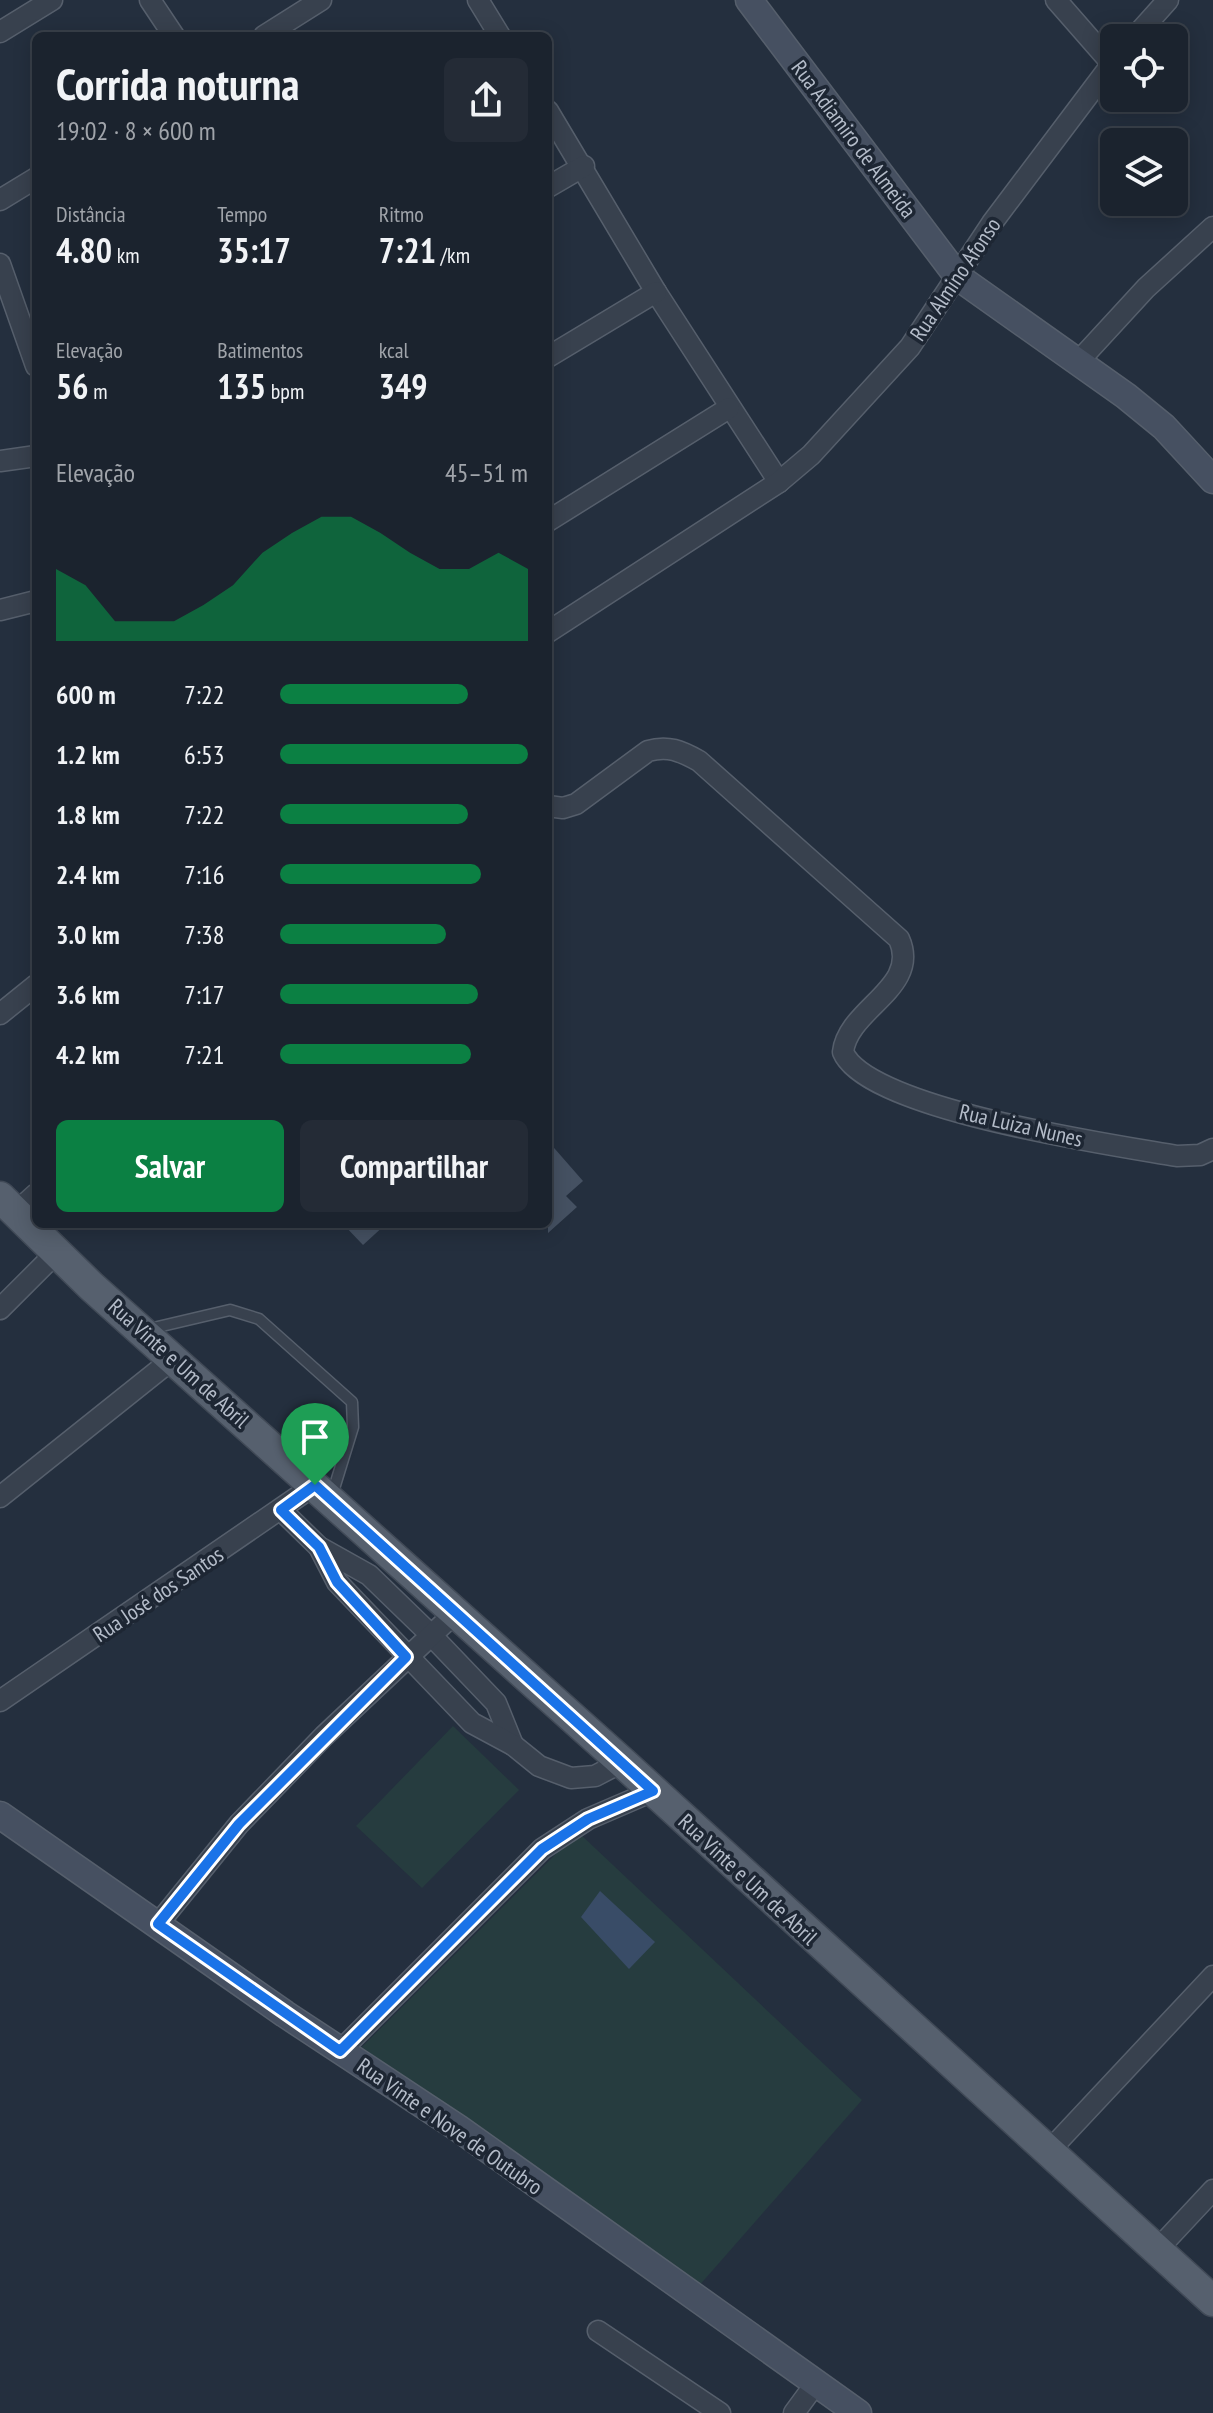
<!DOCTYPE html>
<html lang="pt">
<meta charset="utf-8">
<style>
:root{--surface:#1b232e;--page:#242b36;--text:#f1f3f6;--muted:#a0a4aa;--line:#39404a;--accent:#0b8043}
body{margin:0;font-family:"PT Sans Narrow",sans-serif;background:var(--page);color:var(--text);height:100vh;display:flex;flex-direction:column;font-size:30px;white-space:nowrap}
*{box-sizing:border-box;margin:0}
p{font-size:26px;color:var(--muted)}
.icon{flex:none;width:44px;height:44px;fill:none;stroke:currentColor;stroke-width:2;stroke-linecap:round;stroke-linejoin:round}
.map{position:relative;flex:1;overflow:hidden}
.side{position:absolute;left:32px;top:32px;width:520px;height:1196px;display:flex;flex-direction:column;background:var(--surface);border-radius:12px;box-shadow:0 4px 20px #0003,0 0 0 2px var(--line)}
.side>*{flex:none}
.fabs{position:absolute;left:1100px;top:24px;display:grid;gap:16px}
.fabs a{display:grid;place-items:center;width:88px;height:88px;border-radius:12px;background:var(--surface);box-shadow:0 4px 20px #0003,0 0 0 2px var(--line);font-size:40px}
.pin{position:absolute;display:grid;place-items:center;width:68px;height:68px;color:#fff;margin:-82px -34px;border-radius:50% 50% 50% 0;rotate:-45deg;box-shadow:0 0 8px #0007}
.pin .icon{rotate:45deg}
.round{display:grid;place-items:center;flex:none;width:84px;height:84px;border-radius:12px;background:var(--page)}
.summary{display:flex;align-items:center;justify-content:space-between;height:136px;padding:0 24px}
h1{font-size:44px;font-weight:700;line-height:60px}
.figures{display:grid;grid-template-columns:repeat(3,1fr);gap:12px;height:136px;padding:8px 24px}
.figures div{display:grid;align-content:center}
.figures b{font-size:34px;font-weight:700}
.figures small{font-size:22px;font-weight:400}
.figures p{font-size:22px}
.chart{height:224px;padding:16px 24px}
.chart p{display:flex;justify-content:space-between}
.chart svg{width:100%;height:144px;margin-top:8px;fill:var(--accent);opacity:.7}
.cta{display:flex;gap:16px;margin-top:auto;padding:16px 24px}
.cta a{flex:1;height:92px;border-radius:12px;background:var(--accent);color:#fff;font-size:32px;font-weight:700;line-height:92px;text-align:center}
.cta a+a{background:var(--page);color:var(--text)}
ul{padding:0 24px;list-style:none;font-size:26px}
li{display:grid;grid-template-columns:128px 96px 1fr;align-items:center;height:60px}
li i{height:20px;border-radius:10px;background:var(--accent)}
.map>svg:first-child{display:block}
.green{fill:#263c3f}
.water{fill:#394c67}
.building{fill:#455162}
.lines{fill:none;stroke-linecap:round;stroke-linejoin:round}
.lane-casing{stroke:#565f6c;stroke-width:13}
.street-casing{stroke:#565f6c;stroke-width:23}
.secondary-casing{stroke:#565f6c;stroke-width:29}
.primary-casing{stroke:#414a57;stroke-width:33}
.lane{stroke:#38414e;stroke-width:10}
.street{stroke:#38414e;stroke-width:20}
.secondary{stroke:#465061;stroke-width:26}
.primary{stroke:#56606e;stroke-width:30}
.route-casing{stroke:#fff;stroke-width:16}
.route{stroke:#1a73e8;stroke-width:10}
.labels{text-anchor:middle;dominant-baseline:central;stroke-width:7;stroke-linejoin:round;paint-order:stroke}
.street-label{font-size:22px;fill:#b4bcc9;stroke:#1d2633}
</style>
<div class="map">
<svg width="1213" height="2413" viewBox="0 0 1213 2413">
<rect width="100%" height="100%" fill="#242f3e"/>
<!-- green -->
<g class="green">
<polygon points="453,1726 519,1790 422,1888 356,1826"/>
<polygon points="578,1832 862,2100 698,2287 362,2047"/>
</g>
<!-- water -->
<polygon class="water" points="600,1891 655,1942 629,1969 581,1917"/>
<!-- building -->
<g class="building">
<polygon points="548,1141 583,1181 566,1196 577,1207 548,1233"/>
<polygon points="343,1224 386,1224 363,1245"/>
</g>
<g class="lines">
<!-- lane casing -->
<g class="lane-casing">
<polyline id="lane" points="149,1329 230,1310 259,1319 352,1402 353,1427 332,1495"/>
</g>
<!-- street casing -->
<g class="street-casing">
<g id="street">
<polyline points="150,0 174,36"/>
<polyline points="478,0 500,36"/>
<polyline points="1056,0 1112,64"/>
<polyline points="0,32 52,0"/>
<polyline points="264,36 321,0"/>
<polyline points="1134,38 1168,0"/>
<polyline points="548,111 656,292 779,482"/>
<polyline points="548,187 584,166"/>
<polyline points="0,200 36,178"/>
<polyline points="0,264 36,366"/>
<polyline points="548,357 656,292"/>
<polyline points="1077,363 1146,288 1213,227"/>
<polyline points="0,461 36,456"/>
<polyline points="548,521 729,408"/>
<polyline points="0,610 36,601"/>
<polyline points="548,632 779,482 811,455 910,347 992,223 1114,61"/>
<path d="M548,806l15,2 13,-4 72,-53c20,-6 33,0 51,10l200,178c22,49 -51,69 -56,113 24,58 272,93 334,104l23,-1 13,-6"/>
<polyline points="0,1014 36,985"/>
<polyline points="15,1213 36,1194"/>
<polyline points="0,1309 55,1254"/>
<polyline points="0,1497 174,1358"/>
<polyline points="281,1510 319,1547 369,1575 430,1634 496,1703 513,1745"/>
<polyline points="319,1547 337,1582 472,1723 513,1745 539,1766 571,1778 595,1776 622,1762"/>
<polyline points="0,1701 315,1485"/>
<polyline points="158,1924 239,1824 324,1736 455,1613"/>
<polyline points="340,2051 542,1849 588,1819 653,1791"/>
<polyline points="1049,2151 1213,1976"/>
<polyline points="1157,2250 1213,2190"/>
<polyline points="598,2331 720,2413"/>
<polyline points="794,2413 816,2383"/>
</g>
</g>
<!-- secondary casing -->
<g class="secondary-casing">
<g id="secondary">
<polyline points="749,0 958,277 1126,396 1164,427 1213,480"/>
<polyline points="0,1815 285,2014 458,2128 858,2413"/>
</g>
</g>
<!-- primary casing -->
<g class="primary-casing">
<polyline id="primary" points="0,1197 91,1286 622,1762 1213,2301"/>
</g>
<!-- lane -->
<use href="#lane" class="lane"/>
<!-- street -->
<use href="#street" class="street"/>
<!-- secondary -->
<use href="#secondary" class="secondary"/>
<!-- primary -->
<use href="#primary" class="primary"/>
</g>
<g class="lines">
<!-- route casing -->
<g class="route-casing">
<polygon id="route" points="315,1485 653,1791 588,1819 542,1849 340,2051 158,1924 239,1824 406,1657 337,1582 319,1547 281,1510"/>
</g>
<!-- route -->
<use href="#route" class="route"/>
</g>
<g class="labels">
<!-- street labels -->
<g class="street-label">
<text transform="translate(854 139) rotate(53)">Rua Adiamiro de Almeida</text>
<text transform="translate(955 279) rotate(-56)">Rua Almino Afonso</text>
<text transform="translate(1021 1125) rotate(13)">Rua Luiza Nunes</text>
<text transform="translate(179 1363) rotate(42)">Rua Vinte e Um de Abril</text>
<text transform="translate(158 1594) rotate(-34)">Rua José dos Santos</text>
<text transform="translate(748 1879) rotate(43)">Rua Vinte e Um de Abril</text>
<text transform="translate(450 2126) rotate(35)">Rua Vinte e Nove de Outubro</text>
</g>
</g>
</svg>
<div class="fabs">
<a><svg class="icon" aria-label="locate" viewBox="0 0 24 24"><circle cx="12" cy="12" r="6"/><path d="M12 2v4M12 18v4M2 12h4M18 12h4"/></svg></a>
<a><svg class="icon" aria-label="layers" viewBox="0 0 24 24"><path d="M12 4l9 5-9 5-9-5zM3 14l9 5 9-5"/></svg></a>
</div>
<div class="pin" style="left:315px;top:1485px;background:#1e9e55"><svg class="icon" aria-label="arrive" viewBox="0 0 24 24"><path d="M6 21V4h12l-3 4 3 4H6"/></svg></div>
<section class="side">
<div class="summary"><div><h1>Corrida noturna</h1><p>19:02 · 8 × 600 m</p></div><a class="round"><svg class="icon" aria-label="share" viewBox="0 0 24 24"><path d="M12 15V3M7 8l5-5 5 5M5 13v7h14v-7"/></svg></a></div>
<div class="figures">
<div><p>Distância</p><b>4.80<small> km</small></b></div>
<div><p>Tempo</p><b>35:17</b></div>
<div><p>Ritmo</p><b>7:21<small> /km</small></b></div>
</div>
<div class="figures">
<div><p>Elevação</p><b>56<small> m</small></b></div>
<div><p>Batimentos</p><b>135<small> bpm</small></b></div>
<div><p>kcal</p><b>349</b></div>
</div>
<div class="chart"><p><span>Elevação</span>45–51 m</p>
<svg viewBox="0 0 160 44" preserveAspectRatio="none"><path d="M0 44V22L10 27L20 38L30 38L40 38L50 33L60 27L70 17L80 11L90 6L100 6L110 11L120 17L130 22L140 22L150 17L160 22V44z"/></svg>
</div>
<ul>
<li><b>600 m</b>7:22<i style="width:76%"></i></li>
<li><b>1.2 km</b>6:53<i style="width:100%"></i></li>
<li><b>1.8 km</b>7:22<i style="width:76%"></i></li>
<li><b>2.4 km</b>7:16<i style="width:81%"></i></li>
<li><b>3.0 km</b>7:38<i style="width:67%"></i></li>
<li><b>3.6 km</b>7:17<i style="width:80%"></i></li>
<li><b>4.2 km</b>7:21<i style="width:77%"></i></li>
</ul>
<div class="cta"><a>Salvar</a><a>Compartilhar</a></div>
</section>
</div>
